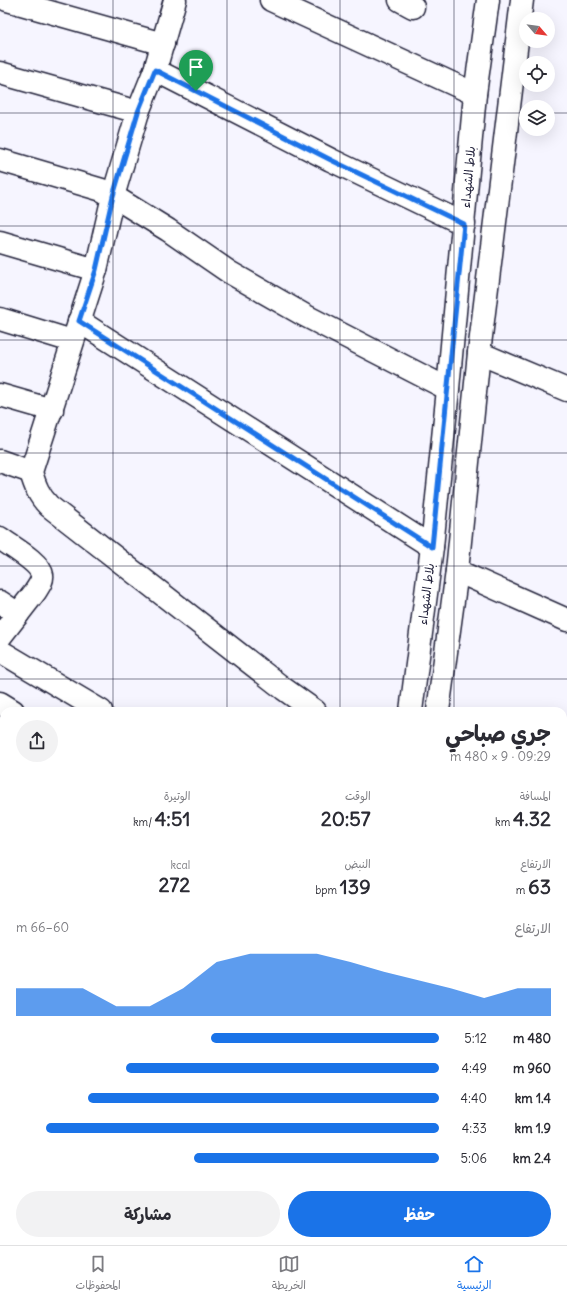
<!DOCTYPE html>
<html lang="ar">
<meta charset="utf-8">
<style>
:root{--surface:#fff;--page:#f2f2f3;--text:#2b2b33;--muted:#7c7c81;--line:#e1e1e2;--accent:#1a73e8}
body{margin:0;font-family:Delius,"Playpen Sans Arabic",sans-serif;background:var(--page);color:var(--text);direction:rtl;height:100vh;display:flex;flex-direction:column;font-size:15px;white-space:nowrap}
*{box-sizing:border-box;margin:0}
p{font-size:13px;color:var(--muted)}
.icon{flex:none;width:22px;height:22px;fill:none;stroke:currentColor;stroke-width:2;stroke-linecap:round;stroke-linejoin:round}
.map{position:relative;flex:1;overflow:hidden;direction:ltr}
.side{position:absolute;left:0px;top:707px;width:567px;height:538px;display:flex;flex-direction:column;background:var(--surface);border-radius:12px 12px 0 0;box-shadow:0 4px 16px #0002;direction:rtl}
.side>*{flex:none}
.needle{width:26px;rotate:118deg}
.fabs{position:absolute;left:519px;top:12px;display:grid;gap:8px}
.fabs a{display:grid;place-items:center;width:36px;height:36px;border-radius:50%;background:var(--surface);box-shadow:0 4px 16px #0002;font-size:20px}
.pin{position:absolute;display:grid;place-items:center;width:34px;height:34px;color:#fff;margin:-41px -17px;border-radius:50% 50% 50% 0;rotate:-45deg;box-shadow:0 0 4px #0007}
.pin .icon{rotate:45deg}
.round{display:grid;place-items:center;flex:none;width:42px;height:42px;border-radius:21px;background:var(--page)}
.headline{display:flex;align-items:center;justify-content:space-between;height:68px;padding:0 16px}
h1{font-size:22px;font-weight:700;line-height:30px}
.metrics{display:grid;grid-template-columns:repeat(3,1fr);gap:6px;height:68px;padding:4px 16px}
.metrics div{display:grid;align-content:center}
.metrics b{font-size:20px;font-weight:700}
.metrics small{font-size:11px;font-weight:400}
.metrics p{font-size:11px}
.chart{height:112px;padding:8px 16px}
.chart p{display:flex;justify-content:space-between}
.chart svg{width:100%;height:72px;margin-top:4px;fill:var(--accent);opacity:.7}
.cta{display:flex;gap:8px;margin-top:auto;padding:8px 16px}
.cta a{flex:1;height:46px;border-radius:24px;background:var(--accent);color:#fff;font-size:16px;font-weight:700;line-height:46px;text-align:center}
.cta a+a{background:var(--page);color:var(--text)}
ul{padding:0 16px;list-style:none;font-size:13px}
li{display:grid;grid-template-columns:64px 48px 1fr;align-items:center;height:30px}
li i{height:10px;border-radius:5px;background:var(--accent)}
.tabs{display:flex;justify-content:space-around;align-items:center;height:56px;border-top:1px solid var(--line);background:var(--surface);font-size:11px;color:var(--muted)}
.tabs a{display:grid;justify-items:center;gap:2px}
.tabs .current{color:var(--accent)}
.map>svg:first-child{display:block}
.built{fill:#ece8ff}
.park{fill:url(#park-tufts);stroke:#787f65}
.lines{fill:none;stroke-linecap:round;stroke-linejoin:round}
.minor-casing{stroke:#22223b;stroke-width:25}
.major-casing{stroke:#22223b;stroke-width:25}
.minor{stroke:#fff;stroke-width:22}
.major{stroke:#fff;stroke-width:22}
.route-casing{stroke:#fff;stroke-width:8}
.route{stroke:#1a73e8;stroke-width:5}
.grid{fill:none;stroke:#22223b;stroke-width:1;stroke-opacity:0.55}
.labels{text-anchor:middle;dominant-baseline:central;stroke-width:3.5;stroke-linejoin:round;paint-order:stroke}
.street-label{font-size:12px;fill:#22223b;stroke:#fff}
</style>
<div class="map">
<svg width="567" height="1245" viewBox="0 0 567 1245">
<defs>
<pattern id="park-tufts" width="24" height="20" patternUnits="userSpaceOnUse"><rect width="24" height="20" fill="#cfdc8f"/><path d="M3 7l-1-3M5 7V3M7 7l1-3M15 17l-1-3M17 17v-4M19 17l1-3" fill="none" stroke="#b1bc7c"/></pattern>
</defs>
<rect width="100%" height="100%" fill="#f6f5ff"/>
<filter id="ink" filterUnits="userSpaceOnUse"><feTurbulence type="fractalNoise" baseFrequency=".025" numOctaves="2"/><feDisplacementMap in="SourceGraphic" scale="8" xChannelSelector="R" yChannelSelector="G"/><feConvolveMatrix kernelMatrix="1 2 1 2 8 2 1 2 1" color-interpolation-filters="sRGB"/></filter>
<g filter="url(#ink)">
<!-- built -->
<polygon class="built" points="4,1228 4,1241 141,1241 147,1245 0,1245 0,1240"/>
<!-- park -->
<polygon class="park" points="4,1229 4,1241 116,1241 114,1245 0,1245 0,1241"/>
<g class="lines">
<!-- minor casing -->
<g class="minor-casing">
<g id="minor">
<polyline points="7,0 163,44"/>
<path d="M175,0l-20,70 -17,42 -25,84 -17,74 -65,202c4,14 8,24 18,34l235,183 31,22"/>
<polyline points="271,0 475,94"/>
<polyline points="400,0 413,7"/>
<polyline points="155,70 331,160 464,224"/>
<polyline points="0,73 138,112"/>
<polyline points="0,160 102,190 113,196 168,230 229,272 304,315 448,389"/>
<polyline points="0,242 96,270"/>
<polyline points="0,319 72,341"/>
<polyline points="79,321 432,547"/>
<polyline points="479,353 567,390"/>
<polyline points="0,395 52,410"/>
<polyline points="0,461 31,472"/>
<path d="M0,538c10,8 40,24 42,37 1,6 -4,12 -7,17l-35,45"/>
<polyline points="457,571 567,620"/>
<polyline points="0,602 18,614"/>
<polyline points="0,651 101,711"/>
<polyline points="0,703 13,711"/>
<polyline points="0,754 4,756"/>
<polyline points="0,805 4,807"/>
<polyline points="0,875 4,877"/>
<polyline points="563,927 567,901"/>
<polyline points="0,934 4,936"/>
<polyline points="563,976 567,976"/>
<polyline points="0,999 4,1002"/>
<polyline points="0,1063 4,1065"/>
<polyline points="0,1131 4,1125"/>
<polyline points="163,1241 169,1245"/>
<polyline points="290,1241 296,1245"/>
<polyline points="526,1245 527,1241"/>
</g>
</g>
<!-- major casing -->
<g class="major-casing">
<g id="major">
<polyline points="411,711 432,547 448,389 475,94 488,0"/>
<polyline points="438,711 457,571 479,353 522,0"/>
<polyline points="352,1245 353,1241"/>
<polyline points="381,1245 381,1241"/>
</g>
</g>
<!-- minor -->
<use href="#minor" class="minor"/>
<!-- major -->
<use href="#major" class="major"/>
</g>
</g>
<g class="lines" filter="url(#ink)">
<!-- route casing -->
<g class="route-casing">
<polygon id="route" points="155,70 331,160 464,224 432,547 79,321 96,270 113,196 138,112"/>
</g>
<!-- route -->
<use href="#route" class="route"/>
</g>
<!-- grid -->
<path class="grid" d="M113,0v711M227,0v711M340,0v711M454,0v711M0,113h526M548,113h19M0,226h567M0,340h567M0,453h567M0,566h567M0,679h567M0,792h4M563,792h4M0,905h4M563,905h4M0,1019h4M563,1019h4M0,1132h4M563,1132h4M113,1241v4M227,1241v4M340,1241v4M454,1241v4"/>
<g class="labels">
<!-- street labels -->
<g class="street-label">
<text transform="translate(468 177) rotate(-85)">بلاط الشهداء</text>
<text transform="translate(426 594) rotate(-83)">بلاط الشهداء</text>
</g>
</g>
</svg>
<div class="fabs">
<a><svg class="needle" viewBox="-14 -14 28 28"><path d="M0-13l5 13h-10z" fill="#e53935"/><path d="M0 13l5-13h-10z" fill="#7c7c81"/></svg></a>
<a><svg class="icon" aria-label="locate" viewBox="0 0 24 24"><circle cx="12" cy="12" r="6"/><path d="M12 2v4M12 18v4M2 12h4M18 12h4"/></svg></a>
<a><svg class="icon" aria-label="layers" viewBox="0 0 24 24"><path d="M12 4l9 5-9 5-9-5zM3 14l9 5 9-5"/></svg></a>
</div>
<div class="pin" style="left:196px;top:91px;background:#1e9e55"><svg class="icon" aria-label="arrive" viewBox="0 0 24 24"><path d="M6 21V4h12l-3 4 3 4H6"/></svg></div>
<section class="side">
<div class="headline"><div><h1>جري صباحي</h1><p>09:29 · 9 × 480 m</p></div><a class="round"><svg class="icon" aria-label="share" viewBox="0 0 24 24"><path d="M12 15V3M7 8l5-5 5 5M5 13v7h14v-7"/></svg></a></div>
<div class="metrics">
<div><p>المسافة</p><b>4.32<small> km</small></b></div>
<div><p>الوقت</p><b>20:57</b></div>
<div><p>الوتيرة</p><b>4:51<small> /km</small></b></div>
</div>
<div class="metrics">
<div><p>الارتفاع</p><b>63<small> m</small></b></div>
<div><p>النبض</p><b>139<small> bpm</small></b></div>
<div><p>kcal</p><b>272</b></div>
</div>
<div class="chart"><p><span>الارتفاع</span>60–66 m</p>
<svg viewBox="0 0 160 44" preserveAspectRatio="none"><path d="M0 44V27L10 27L20 27L30 38L40 38L50 27L60 11L70 6L80 6L90 6L100 11L110 17L120 22L130 27L140 33L150 27L160 27V44z"/></svg>
</div>
<ul>
<li><b>480 m</b>5:12<i style="width:54%"></i></li>
<li><b>960 m</b>4:49<i style="width:74%"></i></li>
<li><b>1.4 km</b>4:40<i style="width:83%"></i></li>
<li><b>1.9 km</b>4:33<i style="width:93%"></i></li>
<li><b>2.4 km</b>5:06<i style="width:58%"></i></li>
</ul>
<div class="cta"><a>حفظ</a><a>مشاركة</a></div>
</section>
</div>
<nav class="tabs">
<a class="current"><svg class="icon" aria-label="home" viewBox="0 0 24 24"><path d="M3 11l9-7 9 7M6 9v11h12V9"/></svg>الرئيسية</a>
<a><svg class="icon" aria-label="map" viewBox="0 0 24 24"><path d="M3 6l6-2 6 2 6-2v14l-6 2-6-2-6 2zM9 4v14M15 6v14"/></svg>الخريطة</a>
<a><svg class="icon" aria-label="saved" viewBox="0 0 24 24"><path d="M7 4h10v16l-5-4-5 4z"/></svg>المحفوظات</a>
</nav>
